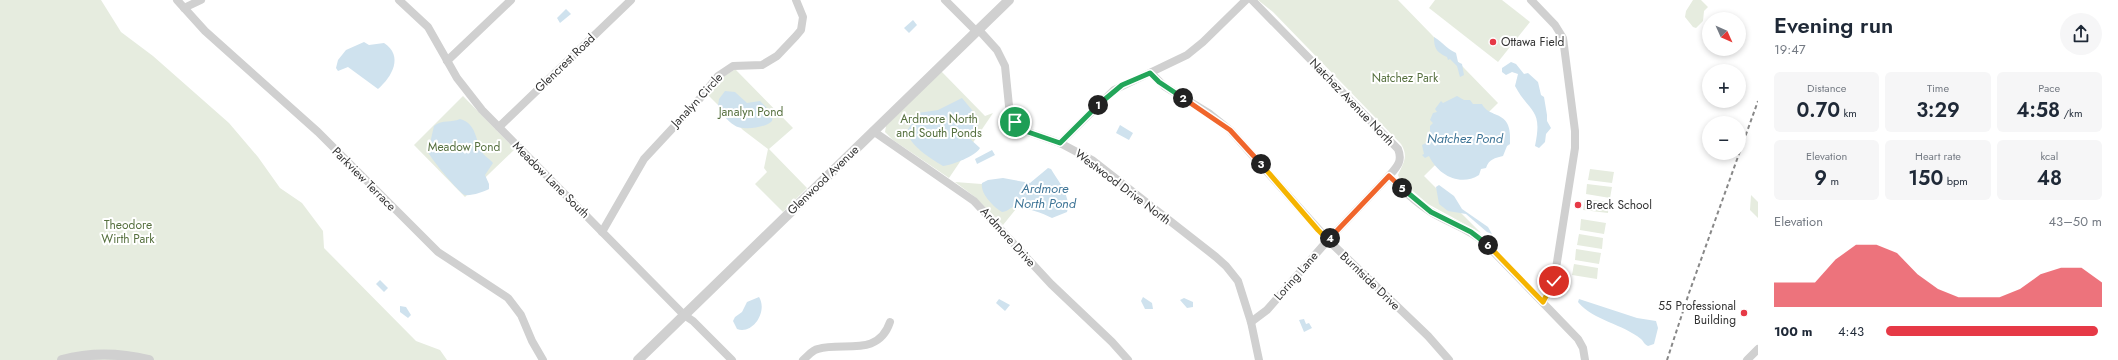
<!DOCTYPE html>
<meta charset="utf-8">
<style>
:root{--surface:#fff;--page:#f6f6f7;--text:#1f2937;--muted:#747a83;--accent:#e63946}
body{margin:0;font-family:Jost,sans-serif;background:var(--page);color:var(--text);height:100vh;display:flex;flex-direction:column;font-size:15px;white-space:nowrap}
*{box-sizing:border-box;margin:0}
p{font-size:13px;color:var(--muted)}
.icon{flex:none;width:22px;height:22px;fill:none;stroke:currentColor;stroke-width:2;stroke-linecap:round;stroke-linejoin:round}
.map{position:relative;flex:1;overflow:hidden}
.side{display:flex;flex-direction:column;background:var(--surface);width:360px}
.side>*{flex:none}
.needle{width:26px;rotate:135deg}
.tools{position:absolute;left:1702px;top:12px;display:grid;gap:8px}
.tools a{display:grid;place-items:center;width:44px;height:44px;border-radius:50%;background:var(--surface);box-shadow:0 2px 6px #0003;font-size:20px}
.pin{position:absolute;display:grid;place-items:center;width:34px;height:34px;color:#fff;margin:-17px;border:2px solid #fff;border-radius:50%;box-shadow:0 1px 4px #0007}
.km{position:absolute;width:20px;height:20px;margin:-10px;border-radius:50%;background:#222;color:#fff;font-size:11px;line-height:20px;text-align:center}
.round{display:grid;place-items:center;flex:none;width:42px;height:42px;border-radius:21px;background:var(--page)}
.head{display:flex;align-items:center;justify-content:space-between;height:68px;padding:0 16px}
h1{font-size:22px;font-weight:600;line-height:30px}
.metrics{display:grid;grid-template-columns:repeat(3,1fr);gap:6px;height:68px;padding:4px 16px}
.metrics div{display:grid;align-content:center;border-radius:6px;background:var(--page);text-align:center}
.metrics b{font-size:20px;font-weight:600}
.metrics small{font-size:11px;font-weight:400}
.metrics p{font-size:11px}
.chart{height:112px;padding:8px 16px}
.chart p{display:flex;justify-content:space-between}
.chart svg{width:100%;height:72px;margin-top:4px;fill:var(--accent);opacity:.7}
ul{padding:0 16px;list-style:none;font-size:13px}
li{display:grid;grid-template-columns:64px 48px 1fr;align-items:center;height:30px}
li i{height:10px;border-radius:5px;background:var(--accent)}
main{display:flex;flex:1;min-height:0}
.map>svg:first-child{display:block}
.green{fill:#e6ecdf}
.water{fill:#cfe2ee}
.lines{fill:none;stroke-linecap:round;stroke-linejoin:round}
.minor{stroke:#d0d0d0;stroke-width:8}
.tertiary{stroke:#d0d0d0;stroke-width:10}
.rail{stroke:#888;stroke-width:2;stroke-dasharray:4 3;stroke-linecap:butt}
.split-1-casing{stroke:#fff;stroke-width:8}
.split-2-casing{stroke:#fff;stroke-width:8}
.split-3-casing{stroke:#fff;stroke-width:8}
.split-4-casing{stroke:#fff;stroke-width:8}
.split-5-casing{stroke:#fff;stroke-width:8}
.split-6-casing{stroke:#fff;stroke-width:8}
.split-7-casing{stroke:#fff;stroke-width:8}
.split-1{stroke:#22a559;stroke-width:5}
.split-2{stroke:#22a559;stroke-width:5}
.split-3{stroke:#f0652b;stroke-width:5}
.split-4{stroke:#f5b400;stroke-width:5}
.split-5{stroke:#f0652b;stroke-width:5}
.split-6{stroke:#22a559;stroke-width:5}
.split-7{stroke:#f5b400;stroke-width:5}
.poi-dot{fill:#e63946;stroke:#fff;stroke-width:1.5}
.labels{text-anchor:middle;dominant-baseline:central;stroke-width:4;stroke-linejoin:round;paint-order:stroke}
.poi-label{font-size:12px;fill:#333;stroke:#fff;text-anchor:start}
.street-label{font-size:12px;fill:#333;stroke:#fff}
.park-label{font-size:12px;fill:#56703f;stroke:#fff}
.water-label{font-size:13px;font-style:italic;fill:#3f7597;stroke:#fff}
</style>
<main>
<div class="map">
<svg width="1758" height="360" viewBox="0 0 1758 360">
<rect width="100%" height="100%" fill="#fff"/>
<!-- green -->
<g class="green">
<polygon points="0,0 101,0 121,32 153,56 229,123 258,157 280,188 302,203 323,231 324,248 416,341 440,350 447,360 0,360"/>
<path d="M1258,0h140l100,103 -74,73 57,57 -53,-29 -28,-24 -2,-5c5,-12 11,-18 3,-31l-128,-132z"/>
<polygon points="1435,0 1502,0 1530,22 1498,62 1429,8"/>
<polygon points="1693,0 1701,0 1708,7 1704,11 1703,21 1696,28 1693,27 1685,17 1686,11"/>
<polygon points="734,70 736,70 793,128 769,149 807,188 783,212 755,184 767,172 764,168 768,149 743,130 708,95 720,79"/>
<polygon points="941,71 985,116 993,113 949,178 893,140 885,132 886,126"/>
<polygon points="463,96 515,149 465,197 414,145"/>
<polygon points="1590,169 1614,172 1612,183 1588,180"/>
<polygon points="955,182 1033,188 1003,225 975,197"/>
<polygon points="1587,184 1612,187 1610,198 1586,194"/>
<polygon points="1751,195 1758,202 1758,218 1750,210"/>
<polygon points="1585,199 1609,202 1608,213 1583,210"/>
<polygon points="1581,219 1606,223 1604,234 1580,230"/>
<polygon points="1579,234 1603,238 1602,249 1577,245"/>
<polygon points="1576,249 1601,253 1599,264 1575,260"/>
<polygon points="1574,264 1598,268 1597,279 1572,275"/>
</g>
<!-- water -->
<g class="water">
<polygon points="566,9 571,14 560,23 557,18"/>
<polygon points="913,20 917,25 909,33 904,28"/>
<path d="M1434,37c9,5 11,11 22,16l2,9 4,2 2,11 -4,2 -3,-11 -7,-7 -2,1 -1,-3c-11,-5 -13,-9 -13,-20z"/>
<path d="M364,42l5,3 15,-2c20,13 8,34 -6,46l-30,-22 -10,4 -2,-3 2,-8 8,-10z"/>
<path d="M1511,62l5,2 8,10 4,-1 10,9 3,13 3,2 3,18v6l4,7 -5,6 -1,8 -6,6 -4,-2c8,-38 -5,-32 -20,-60l3,-12 -6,-2 -6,3 -4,-3v-4z"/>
<path d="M725,91l10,1 12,11 13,-2 13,13 -1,7c-6,7 -31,10 -38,4 -6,-3 -13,-13 -16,-19l1,-7z"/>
<path d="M1457,96l7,4h6l3,4h9c8,16 31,4 28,40l-3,2 -4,10c-8,2 -14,3 -17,12l-5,1 -2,6c-19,12 -41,0 -50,-19l-4,2 -3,-3 2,-1 -2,-9 8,-4v-15l3,-3 -3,-3 3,-7 4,-1 -2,-3 6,-8 2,2z"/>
<path d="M962,98l15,18 1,11 -9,8v3l11,10c-4,8 -28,17 -37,18 -12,-7 -34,-21 -36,-35l11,-18 20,-3z"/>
<path d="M460,119c17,5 15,21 22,33 2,4 8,7 11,11l-8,12 4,9v5c-5,3 -18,7 -24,6 -5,-1 -34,-36 -37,-43l6,-26c9,-7 17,-3 26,-7z"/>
<polygon points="1120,125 1133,133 1129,140 1116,133"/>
<polygon points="992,150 995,155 977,164 975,159"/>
<path d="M1048,168l3,1c7,12 21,28 16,43l-15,6c-10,-5 -27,-11 -38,-11 -5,1 -7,5 -12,5 -8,-5 -22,-18 -20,-29l6,-3 15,-2 27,5z"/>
<polygon points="1439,185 1454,196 1462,209 1488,227 1492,234 1487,232 1466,214 1448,211 1439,204 1436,187"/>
<polygon points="380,280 388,288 384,292 376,284"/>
<path d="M759,297c9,14 -6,38 -22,32l-4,-8 2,-4 7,-5 5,-10z"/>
<polygon points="1143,297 1152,303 1153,309 1145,309 1141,301"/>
<polygon points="1184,298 1193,302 1193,307 1187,308 1180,300"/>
<polygon points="999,299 1010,305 1005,311 996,303"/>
<path d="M1579,299l58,19 19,3 2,7 -4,16 -6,2c-4,-2 -4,-4 -7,-7 -18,-15 -47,-18 -63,-37z"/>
<polygon points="400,306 406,307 411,315 408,318 400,312"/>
<polygon points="1304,319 1306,324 1309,323 1312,328 1304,332 1299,320"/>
</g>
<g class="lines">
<!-- minor -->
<g class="minor">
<polyline points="177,0 205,31 318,132 438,252 508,298 521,315 532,341 543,360"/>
<polyline points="399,0 428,27 457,78 482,110 684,315 693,321 732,360"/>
<polyline points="945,0 976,31"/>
<path d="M1252,0l146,149c5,12 -1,18 -9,27 13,13 26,26 42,36 18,11 39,17 54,31l93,96 5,9 2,12"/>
<polyline points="1531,0 1555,25 1563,38 1575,131 1575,148 1554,281 1543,302"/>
<polyline points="184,8 201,0"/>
<polyline points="978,29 997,50 1005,66 1009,106 1015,122 1028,132 1060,143 1092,160 1216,257 1226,266 1238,281 1251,322 1259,360"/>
<polyline points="447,61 511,0"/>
<polyline points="1151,73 1164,86 1210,114 1230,130 1328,240 1428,336 1449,360"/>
<polyline points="499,127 631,0"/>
<polyline points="873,131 974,201 1051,284 1112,342 1128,360"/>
<polyline points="1060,143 1114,90 1187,55 1203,42 1246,0"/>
<polyline points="602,232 644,159 697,102 718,76 733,66 762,65 777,56 796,36 801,30 803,17 796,0"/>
<polyline points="1251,322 1267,310 1328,240 1389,176"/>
<path d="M803,360c5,-4 9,-10 15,-11 24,-8 60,9 72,-27"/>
<polyline points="1747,360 1758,349"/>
</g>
<!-- tertiary -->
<g class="tertiary">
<path d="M62,360c29,-8 58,-7 87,0"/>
<polyline points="638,360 1009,0"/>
</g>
<!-- rail -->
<polyline class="rail" points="1667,360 1689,293 1758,101"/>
</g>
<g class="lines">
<!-- split-1 casing -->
<g class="split-1-casing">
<polyline id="split-1" points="1015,122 1028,132 1060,143 1098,105"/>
</g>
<!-- split-2 casing -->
<g class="split-2-casing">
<polyline id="split-2" points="1098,105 1122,85 1150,73 1159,82 1183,98"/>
</g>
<!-- split-3 casing -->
<g class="split-3-casing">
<polyline id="split-3" points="1183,98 1230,130 1261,164"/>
</g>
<!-- split-4 casing -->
<g class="split-4-casing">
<polyline id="split-4" points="1261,164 1318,230 1328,240 1330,238"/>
</g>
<!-- split-5 casing -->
<g class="split-5-casing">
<polyline id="split-5" points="1330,238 1389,176 1402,188"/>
</g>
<!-- split-6 casing -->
<g class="split-6-casing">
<polyline id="split-6" points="1402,188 1431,212 1471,232 1488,245"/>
</g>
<!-- split-7 casing -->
<g class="split-7-casing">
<polyline id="split-7" points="1488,245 1543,302 1554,281"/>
</g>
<!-- split-1 -->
<use href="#split-1" class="split-1"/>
<!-- split-2 -->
<use href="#split-2" class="split-2"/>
<!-- split-3 -->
<use href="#split-3" class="split-3"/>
<!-- split-4 -->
<use href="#split-4" class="split-4"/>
<!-- split-5 -->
<use href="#split-5" class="split-5"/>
<!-- split-6 -->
<use href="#split-6" class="split-6"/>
<!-- split-7 -->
<use href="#split-7" class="split-7"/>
</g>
<!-- markers -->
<g class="poi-dot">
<circle cx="1493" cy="42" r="4"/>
<circle cx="1578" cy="205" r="4"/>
<circle cx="1744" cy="313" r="4"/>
</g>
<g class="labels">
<!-- poi labels -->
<g class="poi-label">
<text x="1501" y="42">Ottawa Field</text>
<text x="1586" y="205">Breck School</text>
<text x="1736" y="306" text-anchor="end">55 Professional<tspan x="1736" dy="14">Building</tspan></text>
</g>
<!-- street labels -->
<g class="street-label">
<text transform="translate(565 63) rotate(-44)">Glencrest Road</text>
<text transform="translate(697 100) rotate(-47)">Janalyn Circle</text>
<text transform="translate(1352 102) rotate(46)">Natchez Avenue North</text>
<text transform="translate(364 179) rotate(45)">Parkview Terrace</text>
<text transform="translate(551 180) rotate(45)">Meadow Lane South</text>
<text transform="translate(823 180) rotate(-44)">Glenwood Avenue</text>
<text transform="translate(1123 187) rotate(37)">Westwood Drive North</text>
<text transform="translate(1008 237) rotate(48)">Ardmore Drive</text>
<text transform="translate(1296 276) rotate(-49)">Loring Lane</text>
<text transform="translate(1370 281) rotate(44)">Burntside Drive</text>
</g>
<!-- park labels -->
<g class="park-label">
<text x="1405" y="78">Natchez Park</text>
<text x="751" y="112">Janalyn Pond</text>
<text x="939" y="119">Ardmore North<tspan x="939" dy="14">and South Ponds</tspan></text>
<text x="464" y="147">Meadow Pond</text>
<text x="128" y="225">Theodore<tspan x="128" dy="14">Wirth Park</tspan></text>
</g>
<!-- water labels -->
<g class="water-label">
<text x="1465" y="138">Natchez Pond</text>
<text x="1045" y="188">Ardmore<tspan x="1045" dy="15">North Pond</tspan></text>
</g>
</g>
</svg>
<div class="tools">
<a><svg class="needle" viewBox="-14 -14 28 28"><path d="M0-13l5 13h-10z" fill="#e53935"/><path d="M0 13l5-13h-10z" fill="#747a83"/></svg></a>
<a>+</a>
<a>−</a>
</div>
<div class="pin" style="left:1015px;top:122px;background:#1e9e55"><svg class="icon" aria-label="arrive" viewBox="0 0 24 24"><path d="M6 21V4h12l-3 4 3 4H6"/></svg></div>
<div class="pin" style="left:1554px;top:281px;background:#d93025"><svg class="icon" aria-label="check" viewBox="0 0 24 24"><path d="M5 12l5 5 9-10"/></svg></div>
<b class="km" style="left:1098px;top:105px">1</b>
<b class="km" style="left:1183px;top:98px">2</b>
<b class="km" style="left:1261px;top:164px">3</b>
<b class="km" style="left:1330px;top:238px">4</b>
<b class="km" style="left:1402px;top:188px">5</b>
<b class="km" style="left:1488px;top:245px">6</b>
</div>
<section class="side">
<div class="head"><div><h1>Evening run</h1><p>19:47</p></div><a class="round"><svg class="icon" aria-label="share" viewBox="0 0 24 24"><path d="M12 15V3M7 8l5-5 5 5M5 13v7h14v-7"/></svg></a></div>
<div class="metrics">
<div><p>Distance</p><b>0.70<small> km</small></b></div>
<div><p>Time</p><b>3:29</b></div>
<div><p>Pace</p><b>4:58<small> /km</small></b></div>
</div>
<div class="metrics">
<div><p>Elevation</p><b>9<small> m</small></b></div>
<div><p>Heart rate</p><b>150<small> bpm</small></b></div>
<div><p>kcal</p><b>48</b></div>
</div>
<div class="chart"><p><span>Elevation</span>43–50 m</p>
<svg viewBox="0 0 160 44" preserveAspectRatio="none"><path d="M0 44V29L10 29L20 29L30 15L40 6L50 6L60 11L70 24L80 33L90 38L100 38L110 38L120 33L130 24L140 20L150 20L160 29V44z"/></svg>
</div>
<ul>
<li><b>100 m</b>4:43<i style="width:98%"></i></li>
</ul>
</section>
</main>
